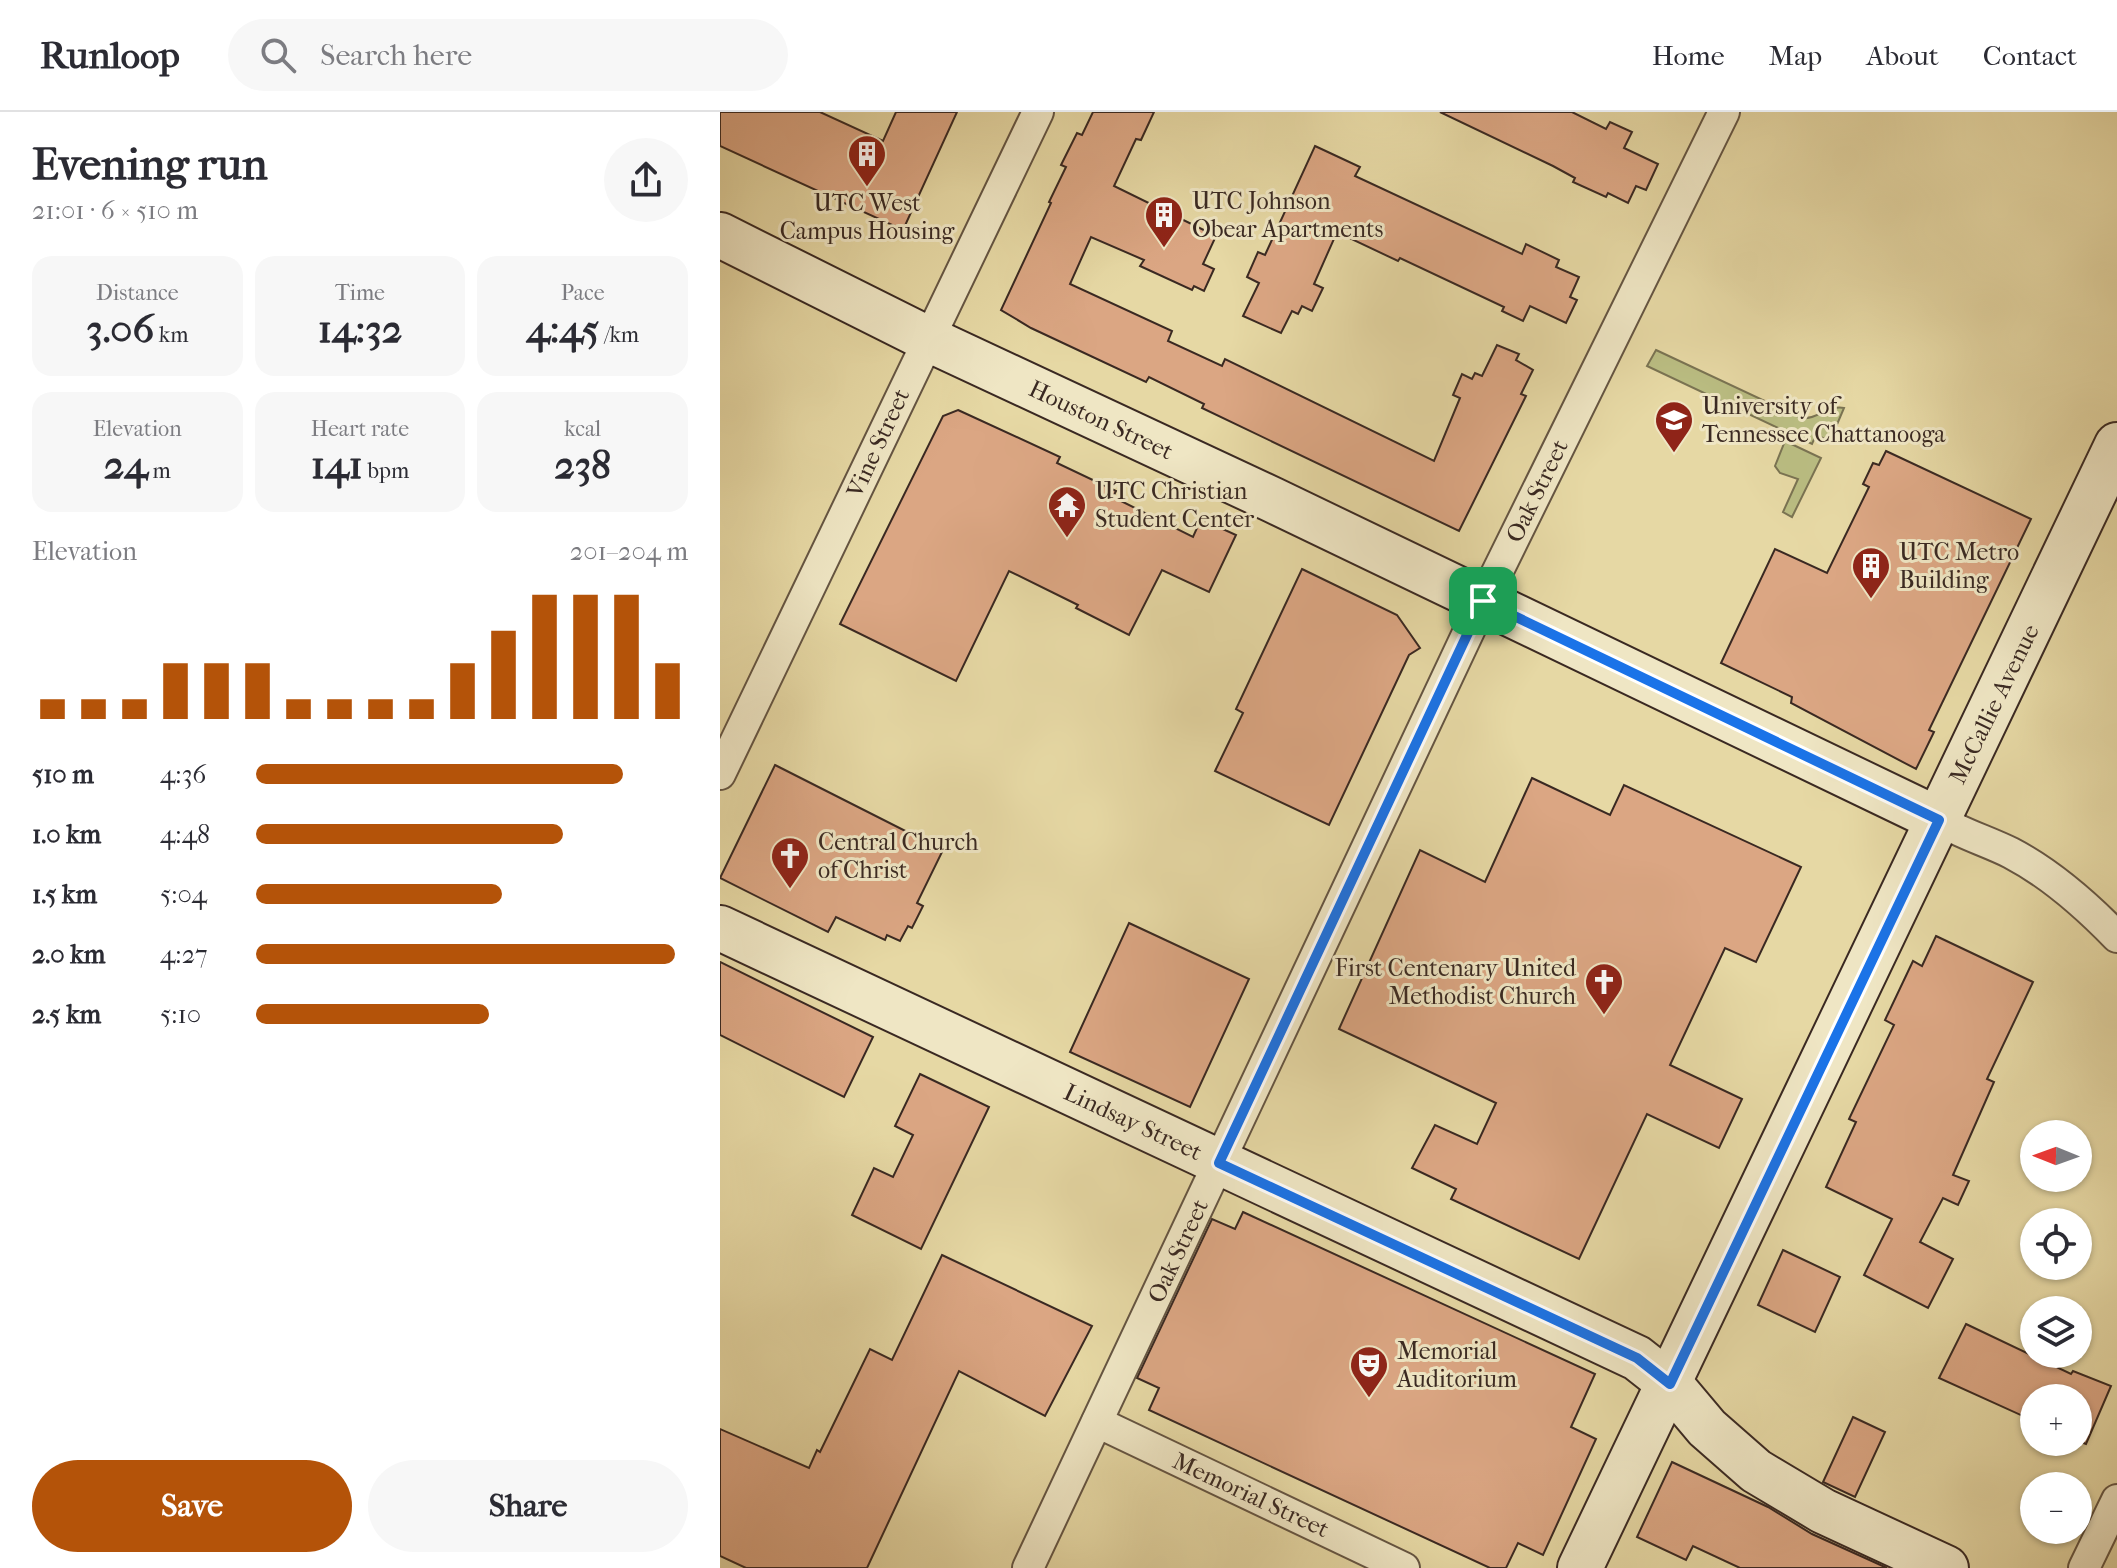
<!DOCTYPE html>
<meta charset="utf-8">
<style>
:root{--surface:#fff;--page:#f7f7f7;--text:#2b2b33;--muted:#7c7c81;--line:#e1e1e2;--accent:#b45309}
body{margin:0;font-family:"IM FELL French Canon",serif;background:var(--page);color:var(--text);height:100vh;display:flex;flex-direction:column;font-size:30px;white-space:nowrap}
*{box-sizing:border-box;margin:0}
p{font-size:26px;color:var(--muted)}
.icon{flex:none;width:44px;height:44px;fill:none;stroke:currentColor;stroke-width:2;stroke-linecap:round;stroke-linejoin:round}
.map{position:relative;flex:1;overflow:hidden}
.sheet{display:flex;flex-direction:column;background:var(--surface);width:720px}
.sheet>*{flex:none}
.needle{width:52px;rotate:271deg}
.buttons{position:absolute;left:1300px;top:1008px;display:grid;gap:16px}
.buttons a{display:grid;place-items:center;width:72px;height:72px;border-radius:50%;background:var(--surface);box-shadow:0 2px 6px #0004;font-size:40px}
.pin{position:absolute;display:grid;place-items:center;width:68px;height:68px;color:#fff;margin:-34px;border-radius:16px;box-shadow:0 4px 12px #0006}
.round{display:grid;place-items:center;flex:none;width:84px;height:84px;border-radius:42px;background:var(--page)}
.overview{display:flex;align-items:center;justify-content:space-between;height:136px;padding:0 32px}
h1{font-size:44px;font-weight:800;line-height:60px}
.stats{display:grid;grid-template-columns:repeat(3,1fr);gap:12px;height:136px;padding:8px 32px}
.stats div{display:grid;align-content:center;border-radius:20px;background:var(--page);text-align:center}
.stats b{font-size:40px;font-weight:800}
.stats small{font-size:22px;font-weight:400}
.stats p{font-size:22px}
.chart{height:224px;padding:16px 32px}
.chart p{display:flex;justify-content:space-between}
.chart svg{width:100%;height:144px;margin-top:8px;stroke:var(--accent);stroke-width:6}
.action{display:flex;gap:16px;margin-top:auto;padding:16px 32px}
.action a{flex:1;height:92px;border-radius:48px;background:var(--accent);color:#fff;font-size:32px;font-weight:800;line-height:92px;text-align:center}
.action a+a{background:var(--page);color:var(--text)}
ul{padding:0 32px;list-style:none;font-size:26px}
li{display:grid;grid-template-columns:128px 96px 1fr;align-items:center;height:60px}
li i{height:20px;border-radius:10px;background:var(--accent)}
header{display:flex;align-items:center;gap:48px;box-sizing:border-box;height:112px;padding:0 40px;background:var(--surface);border-bottom:2px solid var(--line)}
header strong{font-size:38px}
nav{display:flex;gap:44px;margin-inline-start:auto;font-size:28px}
.search{width:560px;height:72px;background:var(--page);display:flex;align-items:center;gap:20px;box-sizing:border-box;padding:0 28px;border-radius:44px;color:var(--muted);font-size:30px}
main{display:flex;flex:1;min-height:0}
.map>svg:first-child{display:block}
.green{fill:#babd82;stroke:#7a7352;stroke-width:2}
.building{fill:#dba683;stroke:#3a2922;stroke-width:2}
.lines{fill:none;stroke-linecap:round;stroke-linejoin:round}
.street-casing{stroke:#655542;stroke-width:34}
.secondary-casing{stroke:#3a2922;stroke-width:48}
.street{stroke:#efe6c4;stroke-width:30}
.secondary{stroke:#efe6c4;stroke-width:44}
.route-casing{stroke:#fff;stroke-width:16}
.route{stroke:#1a73e8;stroke-width:10}
.labels{text-anchor:middle;dominant-baseline:central;stroke-width:6;stroke-linejoin:round;paint-order:stroke}
.poi-label{font-size:24px;fill:#3a2922;stroke:#efe6c4;text-anchor:start}
.street-label{font-size:24px;fill:#3a2922;stroke:#efe6c4}
</style>
<header>
<strong>Runloop</strong>
<div class="search"><svg class="icon" aria-label="search" viewBox="0 0 24 24"><circle cx="10" cy="10" r="6"/><path d="M15 15l6 6"/></svg>Search here</div>
<nav><a>Home</a><a>Map</a><a>About</a><a>Contact</a></nav>
</header>
<main>
<section class="sheet">
<div class="overview"><div><h1>Evening run</h1><p>21:01 · 6 × 510 m</p></div><a class="round"><svg class="icon" aria-label="share" viewBox="0 0 24 24"><path d="M12 15V3M7 8l5-5 5 5M5 13v7h14v-7"/></svg></a></div>
<div class="stats">
<div><p>Distance</p><b>3.06<small> km</small></b></div>
<div><p>Time</p><b>14:32</b></div>
<div><p>Pace</p><b>4:45<small> /km</small></b></div>
</div>
<div class="stats">
<div><p>Elevation</p><b>24<small> m</small></b></div>
<div><p>Heart rate</p><b>141<small> bpm</small></b></div>
<div><p>kcal</p><b>238</b></div>
</div>
<div class="chart"><p><span>Elevation</span>201–204 m</p>
<svg viewBox="0 0 160 44" preserveAspectRatio="none"><path d="M5 44V38M15 44V38M25 44V38M35 44V27M45 44V27M55 44V27M65 44V38M75 44V38M85 44V38M95 44V38M105 44V27M115 44V17M125 44V6M135 44V6M145 44V6M155 44V27"/></svg>
</div>
<ul>
<li><b>510 m</b>4:36<i style="width:85%"></i></li>
<li><b>1.0 km</b>4:48<i style="width:71%"></i></li>
<li><b>1.5 km</b>5:04<i style="width:57%"></i></li>
<li><b>2.0 km</b>4:27<i style="width:97%"></i></li>
<li><b>2.5 km</b>5:10<i style="width:54%"></i></li>
</ul>
<div class="action"><a>Save</a><a>Share</a></div>
</section>
<div class="map">
<svg width="1397" height="1456" viewBox="0 0 1397 1456">
<rect width="100%" height="100%" fill="#e6d8a4"/>
<filter id="stains"><feTurbulence type="fractalNoise" baseFrequency=".0025" numOctaves="4"/><feColorMatrix values="0 0 0 0 .2 0 0 0 0 .09 0 0 0 0 .02 0 0 0 .5 -.17"/></filter>
<radialGradient id="worn" r=".72"><stop offset=".6" stop-color="#630" stop-opacity="0"/><stop offset="1" stop-color="#630" stop-opacity=".3"/></radialGradient>
<!-- green -->
<g class="green">
<path d="M936,238l145,68c16,2 27,-13 43,-10l-14,33 -14,-6 -4,9 -165,-78z"/>
<polygon points="1065,329 1101,346 1072,405 1063,400 1078,367 1060,361 1055,354"/>
</g>
<!-- building -->
<g class="building">
<polygon points="0,0 100,0 163,29 176,0 237,0 183,118 0,34"/>
<polygon points="373,0 434,0 421,28 416,27 394,74 496,124 483,152 494,157 484,179 474,174 472,178 420,154 424,148 371,125 350,172 452,219 448,229 502,254 505,247 714,349 740,286 733,283 742,262 752,267 755,261 762,264 777,233 799,242 796,248 813,258 801,282 806,284 739,419 482,296 484,292 429,265 426,270 311,216 281,198 331,91 329,90 346,55 341,53 357,21 362,23"/>
<polygon points="720,0 852,0 886,17 890,10 912,20 904,36 938,52 926,78 916,74 908,91 888,81 886,85 853,70 855,66 833,54"/>
<polygon points="595,34 640,55 635,64 802,142 806,132 839,148 836,155 859,165 850,185 857,188 846,211 810,194 803,209 782,199 784,195 680,146 678,149 617,120 594,172 603,176 592,199 582,194 578,202 572,199 561,221 523,204 539,171 527,165 538,140 545,143"/>
<polygon points="238,298 340,345 337,351 396,379 393,385 473,425 481,407 516,423 489,480 442,458 409,523 356,496 358,493 289,459 236,569 120,512 223,304"/>
<polygon points="1166,339 1311,407 1209,618 1214,620 1196,657 1071,591 1072,585 1001,551 1055,437 1107,461 1149,375 1143,372 1153,351 1159,353"/>
<polygon points="582,457 677,503 700,536 689,543 609,713 495,659 523,601 516,597"/>
<polygon points="55,653 223,738 197,791 203,794 192,816 188,814 180,829 167,823 165,828 116,805 108,820 0,766"/>
<polygon points="812,666 890,703 904,673 1081,755 1036,850 1005,836 950,953 1022,987 999,1036 927,1002 859,1147 731,1087 736,1077 692,1056 715,1013 757,1032 776,991 619,917 700,738 765,770"/>
<polygon points="409,811 529,867 470,995 350,940"/>
<polygon points="1216,824 1313,870 1267,967 1274,970 1233,1063 1249,1069 1238,1093 1223,1086 1200,1130 1233,1147 1208,1196 1144,1163 1172,1107 1106,1075 1136,1010 1129,1007 1174,913 1165,908 1193,849 1202,854"/>
<polygon points="0,850 153,925 124,985 0,923"/>
<polygon points="200,962 269,995 201,1137 132,1103 154,1056 173,1065 193,1023 175,1014"/>
<polygon points="523,1100 875,1262 851,1315 876,1327 823,1443 798,1431 786,1456 770,1456 429,1298 439,1276 417,1266 492,1107 515,1117"/>
<polygon points="1063,1138 1120,1165 1095,1220 1038,1193"/>
<polygon points="222,1143 372,1214 325,1304 239,1259 147,1456 26,1456 0,1444 0,1317 89,1356 97,1338 100,1340 150,1237 172,1248"/>
<polygon points="1246,1212 1351,1262 1353,1259 1391,1274 1366,1332 1358,1329 1358,1286 1314,1286 1314,1309 1219,1266"/>
<polygon points="1133,1305 1165,1320 1135,1385 1103,1370"/>
<polygon points="952,1350 1048,1395 1092,1422 1167,1456 1020,1456 973,1434 966,1448 917,1425"/>
</g>
<g class="lines">
<!-- street casing -->
<g class="street-casing">
<g id="street">
<polyline points="0,662 318,0"/>
<path d="M1219,708c23,14 48,21 72,33 40,21 75,52 106,84"/>
<polyline points="377,1310 684,1456"/>
<polyline points="308,1456 763,489 1004,0"/>
<polyline points="1364,1456 1397,1388"/>
</g>
</g>
<!-- secondary casing -->
<g class="secondary-casing">
<g id="secondary">
<polyline points="0,123 208,227 553,388 1219,708"/>
<polyline points="0,816 917,1246 950,1272 987,1316 1036,1359 1103,1399 1226,1456"/>
<polyline points="860,1456 1397,333"/>
</g>
</g>
<!-- street -->
<use href="#street" class="street"/>
<!-- secondary -->
<use href="#secondary" class="secondary"/>
</g>
<g class="lines">
<!-- route casing -->
<g class="route-casing">
<polygon id="route" points="763,489 1219,708 950,1272 917,1246 499,1051"/>
</g>
<!-- route -->
<use href="#route" class="route"/>
</g>
<!-- icons -->
<defs>
<g id="building-pin" transform="scale(2)"><path d="M0 17L-7.5 6A9.5 9.5 0 1 1 7.5 6Z" fill="#8f2418" stroke="#efe6c4"/><path d="M-4-6H4V6H1V3H-1V6H-4ZM-2.5-4.3h1.7v1.8h-1.7ZM.8-4.3h1.7v1.8H.8ZM-2.5-1h1.7V.8h-1.7ZM.8-1h1.7V.8H.8Z" fill="#fff"/></g>
<g id="university-pin" transform="scale(2)"><path d="M0 17L-7.5 6A9.5 9.5 0 1 1 7.5 6Z" fill="#8f2418" stroke="#efe6c4"/><path d="M0-5L7-2L0 1L-7-2ZM-4 1L0 2.5L4 1V4Q0 6-4 4Z" fill="#fff"/></g>
<g id="temple-pin" transform="scale(2)"><path d="M0 17L-7.5 6A9.5 9.5 0 1 1 7.5 6Z" fill="#8f2418" stroke="#efe6c4"/><path d="M0-6L5-2H3V0L6.5 2.5H4V6H1.5V3h-3V6H-4V2.5H-6.5L-3 0V-2H-5Z" fill="#fff"/></g>
<g id="church-pin" transform="scale(2)"><path d="M0 17L-7.5 6A9.5 9.5 0 1 1 7.5 6Z" fill="#8f2418" stroke="#efe6c4"/><path d="M-1.2-6h2.4v3.5h3.3v2.4h-3.3V6h-2.4V-.1h-3.3v-2.4h3.3Z" fill="#fff"/></g>
<g id="theatre-pin" transform="scale(2)"><path d="M0 17L-7.5 6A9.5 9.5 0 1 1 7.5 6Z" fill="#8f2418" stroke="#efe6c4"/><path d="M-5-5.5Q0-4 5-5.5V0Q5 5 0 6Q-5 5-5 0ZM-3.3-2.5H-1v1.5H-3.3ZM1-2.5H3.3v1.5H1ZM-2.8 1Q0 5.5 2.8 1Z" fill="#fff"/></g>
</defs>
<g fill-rule="evenodd">
<use href="#building-pin" x="147" y="42"/>
<use href="#building-pin" x="444" y="103"/>
<use href="#university-pin" x="954" y="308"/>
<use href="#temple-pin" x="347" y="393"/>
<use href="#building-pin" x="1151" y="454"/>
<use href="#church-pin" x="70" y="744"/>
<use href="#church-pin" x="884" y="870"/>
<use href="#theatre-pin" x="649" y="1253"/>
</g>
<g class="labels">
<!-- poi labels -->
<g class="poi-label">
<text x="472" y="89">UTC Johnson<tspan x="472" dy="28">Obear Apartments</tspan></text>
<text x="147" y="91" text-anchor="middle">UTC West<tspan x="147" dy="28">Campus Housing</tspan></text>
<text x="982" y="294">University of<tspan x="982" dy="28">Tennessee Chattanooga</tspan></text>
<text x="375" y="379">UTC Christian<tspan x="375" dy="28">Student Center</tspan></text>
<text x="1179" y="440">UTC Metro<tspan x="1179" dy="28">Building</tspan></text>
<text x="98" y="730">Central Church<tspan x="98" dy="28">of Christ</tspan></text>
<text x="856" y="856" text-anchor="end">First Centenary United<tspan x="856" dy="28">Methodist Church</tspan></text>
<text x="677" y="1239">Memorial<tspan x="677" dy="28">Auditorium</tspan></text>
</g>
<!-- street labels -->
<g class="street-label">
<text transform="translate(381 308) rotate(25)">Houston Street</text>
<text transform="translate(158 331) rotate(-65)">Vine Street</text>
<text transform="translate(817 379) rotate(-64)">Oak Street</text>
<text transform="translate(1274 592) rotate(-64)">McCallie Avenue</text>
<text transform="translate(413 1010) rotate(25)">Lindsay Street</text>
<text transform="translate(458 1139) rotate(-65)">Oak Street</text>
<text transform="translate(531 1383) rotate(25)">Memorial Street</text>
</g>
</g>
<rect width="100%" height="100%" filter="url(#stains)"/>
<rect width="100%" height="100%" fill="url(#worn)"/>
</svg>
<div class="buttons">
<a><svg class="needle" viewBox="-14 -14 28 28"><path d="M0-13l5 13h-10z" fill="#e53935"/><path d="M0 13l5-13h-10z" fill="#7c7c81"/></svg></a>
<a><svg class="icon" aria-label="locate" viewBox="0 0 24 24"><circle cx="12" cy="12" r="6"/><path d="M12 2v4M12 18v4M2 12h4M18 12h4"/></svg></a>
<a><svg class="icon" aria-label="layers" viewBox="0 0 24 24"><path d="M12 4l9 5-9 5-9-5zM3 14l9 5 9-5"/></svg></a>
<a>+</a>
<a>−</a>
</div>
<div class="pin" style="left:763px;top:489px;background:#1e9e55"><svg class="icon" aria-label="arrive" viewBox="0 0 24 24"><path d="M6 21V4h12l-3 4 3 4H6"/></svg></div>
</div>
</main>
